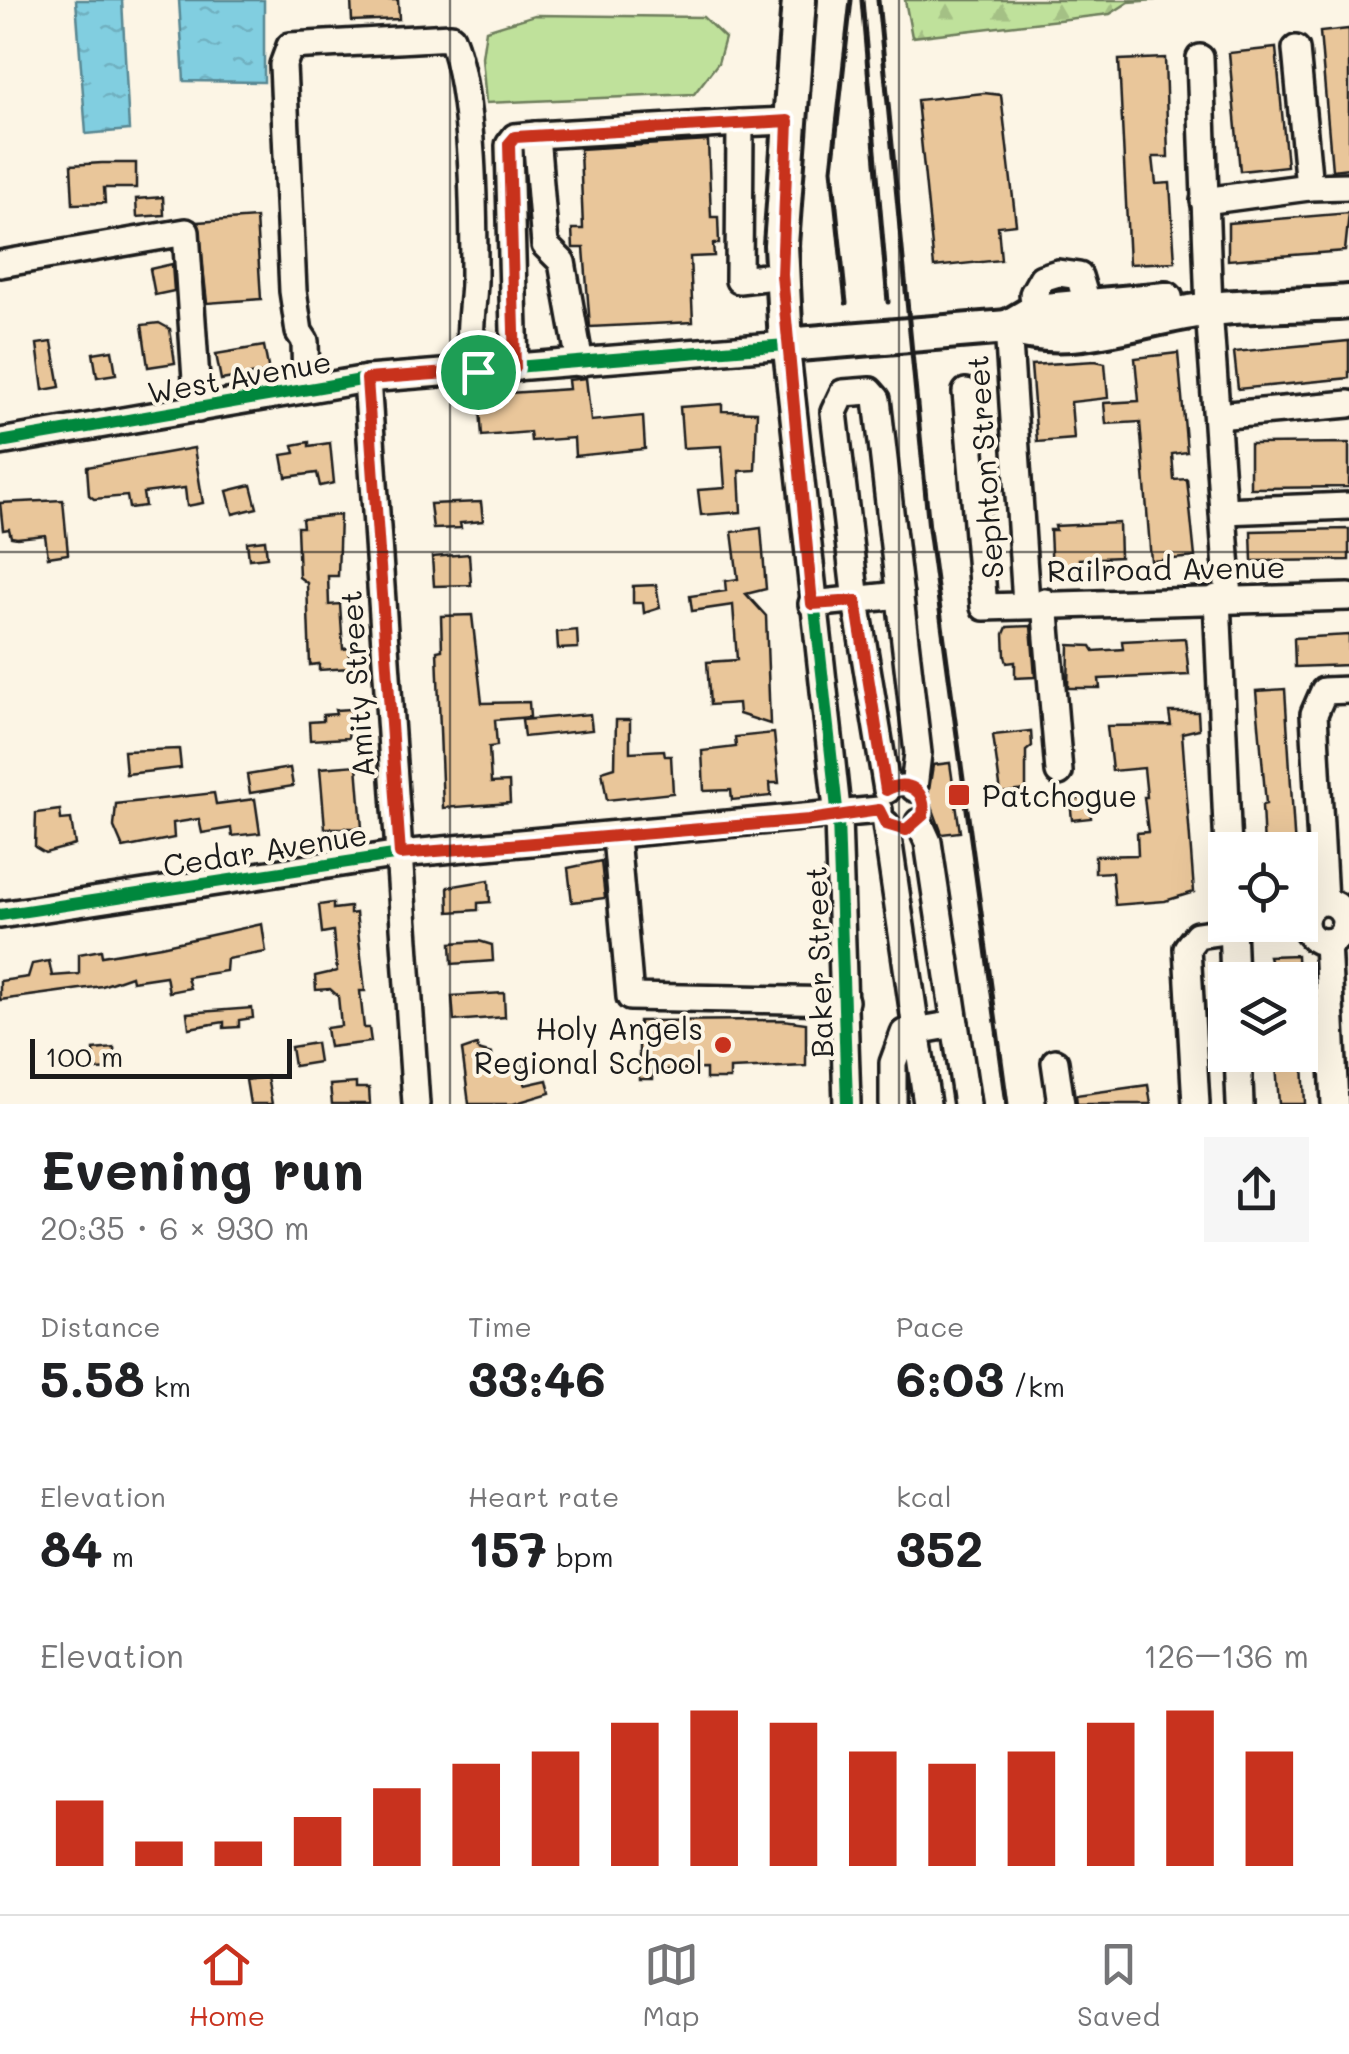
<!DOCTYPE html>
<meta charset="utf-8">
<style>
:root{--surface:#fff;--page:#f6f6f6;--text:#202124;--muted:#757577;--line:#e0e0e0;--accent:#c8321e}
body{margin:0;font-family:Mali,sans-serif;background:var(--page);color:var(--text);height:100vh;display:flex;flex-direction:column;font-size:38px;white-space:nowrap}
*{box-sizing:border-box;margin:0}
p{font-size:32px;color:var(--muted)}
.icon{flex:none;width:55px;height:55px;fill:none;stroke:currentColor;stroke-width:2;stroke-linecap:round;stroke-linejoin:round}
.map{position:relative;height:1104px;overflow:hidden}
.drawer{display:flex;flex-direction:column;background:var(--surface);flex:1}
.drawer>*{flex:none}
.fabs{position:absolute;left:1208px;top:832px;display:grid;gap:20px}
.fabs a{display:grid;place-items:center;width:110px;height:110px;border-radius:0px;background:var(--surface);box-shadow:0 10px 40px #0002;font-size:50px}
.scale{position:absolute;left:30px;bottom:25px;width:262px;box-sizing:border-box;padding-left:10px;border:5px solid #1c1c1c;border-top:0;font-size:28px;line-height:35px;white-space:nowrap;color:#1c1c1c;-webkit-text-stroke:8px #fcf5e5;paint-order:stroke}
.pin{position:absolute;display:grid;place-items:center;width:85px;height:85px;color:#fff;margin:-42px;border:5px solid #fff;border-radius:50%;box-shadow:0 2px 10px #0007}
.round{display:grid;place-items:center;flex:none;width:105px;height:105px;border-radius:0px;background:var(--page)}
.overview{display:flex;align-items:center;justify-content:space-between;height:170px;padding:0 40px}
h1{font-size:55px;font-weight:700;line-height:75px}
.metrics{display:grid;grid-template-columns:repeat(3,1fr);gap:15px;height:170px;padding:10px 40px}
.metrics div{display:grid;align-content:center}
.metrics b{font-size:50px;font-weight:700}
.metrics small{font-size:28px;font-weight:400}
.metrics p{font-size:28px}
.chart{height:280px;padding:20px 40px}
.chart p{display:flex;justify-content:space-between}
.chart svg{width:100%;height:180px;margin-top:10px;stroke:var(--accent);stroke-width:6}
.tab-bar{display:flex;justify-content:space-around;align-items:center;height:140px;border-top:2px solid var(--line);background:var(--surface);font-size:28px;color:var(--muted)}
.tab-bar a{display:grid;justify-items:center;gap:5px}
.tab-bar .selected{color:var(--accent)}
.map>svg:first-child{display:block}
.green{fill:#bfe19b;stroke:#6e7e5c;stroke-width:2.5}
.forest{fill:url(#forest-firs);stroke:#6e7e5c;stroke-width:2.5}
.water{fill:url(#water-ripples);stroke:#598792;stroke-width:2.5}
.building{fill:#e9c69a;stroke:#1c1c1c;stroke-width:2.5}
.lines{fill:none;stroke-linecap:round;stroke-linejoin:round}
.minor-casing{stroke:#1c1c1c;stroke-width:32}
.major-casing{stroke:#1c1c1c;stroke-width:40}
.minor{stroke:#fcf5e5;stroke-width:25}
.major{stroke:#fcf5e5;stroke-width:32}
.rail{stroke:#1c1c1c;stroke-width:5}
.cycleway-casing{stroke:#fcf5e5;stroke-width:19}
.cycleway{stroke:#00873e;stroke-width:12}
.route-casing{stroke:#fff;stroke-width:20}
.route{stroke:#c8321e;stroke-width:12}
.grid{fill:none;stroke:#1c1c1c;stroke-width:2.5;stroke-opacity:0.55}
.poi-dot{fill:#c8321e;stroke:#fcf5e5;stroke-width:4}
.labels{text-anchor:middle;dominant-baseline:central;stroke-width:8;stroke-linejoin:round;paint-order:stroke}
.street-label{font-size:30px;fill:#1c1c1c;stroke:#fcf5e5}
.poi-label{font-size:30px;fill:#1c1c1c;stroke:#fcf5e5;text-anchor:start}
</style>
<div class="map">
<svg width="1349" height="1104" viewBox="0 0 1349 1104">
<defs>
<pattern id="forest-firs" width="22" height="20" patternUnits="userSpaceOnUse" patternTransform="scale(2.5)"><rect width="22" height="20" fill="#bfe19b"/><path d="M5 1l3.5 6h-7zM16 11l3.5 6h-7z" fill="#a4c085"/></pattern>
<pattern id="water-ripples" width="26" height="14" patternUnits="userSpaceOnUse" patternTransform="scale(2.5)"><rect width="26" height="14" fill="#81cee0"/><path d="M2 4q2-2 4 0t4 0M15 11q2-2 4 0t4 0" fill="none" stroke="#6fb0c0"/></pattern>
</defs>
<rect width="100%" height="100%" fill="#fcf5e5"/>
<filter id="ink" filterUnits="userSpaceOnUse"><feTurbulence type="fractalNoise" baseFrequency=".01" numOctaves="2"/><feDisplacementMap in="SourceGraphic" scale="20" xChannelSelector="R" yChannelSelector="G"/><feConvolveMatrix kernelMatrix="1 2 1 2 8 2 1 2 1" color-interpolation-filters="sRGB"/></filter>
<g filter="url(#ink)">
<!-- green -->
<polygon class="green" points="535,15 703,17 725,38 718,63 694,94 486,103 482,57 486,30"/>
<!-- forest -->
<polygon class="forest" points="905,0 1156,0 1129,2 1110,14 912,37"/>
<!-- water -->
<g class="water">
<polygon points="76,0 122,0 129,130 86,134"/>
<polygon points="179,0 264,0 264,82 184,81"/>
</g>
<!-- building -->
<g class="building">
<polygon points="351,0 398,0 399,19 352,21"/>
<polygon points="1349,29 1349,168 1332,170 1320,32"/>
<polygon points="1276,48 1287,166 1240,171 1229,53"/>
<polygon points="1165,58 1168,157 1153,157 1156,184 1170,183 1175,262 1129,264 1119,60"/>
<polygon points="984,93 1001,95 1016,224 998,226 1001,260 934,267 917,100"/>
<polygon points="708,141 711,217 718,217 719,244 713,244 714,256 690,257 693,322 590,327 584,248 573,248 572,229 583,229 580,149"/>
<polygon points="102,163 136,163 136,188 104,188 105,203 73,204 71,165"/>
<polygon points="163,197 164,215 137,217 136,199"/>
<polygon points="1349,213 1345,251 1228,260 1228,223"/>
<polygon points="256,218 261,299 207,303 198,222"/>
<polygon points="172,264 174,291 155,295 150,269"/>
<polygon points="159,323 170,329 175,363 148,367 142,325"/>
<polygon points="1349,341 1349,378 1238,389 1234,352"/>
<polygon points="52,342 60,387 43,390 37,344"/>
<polygon points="264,346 269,372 221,380 216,354"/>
<polygon points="112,350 116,374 97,377 93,353"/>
<polygon points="1178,353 1187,452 1172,454 1174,480 1187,479 1195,557 1151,561 1140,422 1106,424 1104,403 1139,401 1135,358"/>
<polygon points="1095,361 1105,363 1108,398 1071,402 1074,439 1037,442 1031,365"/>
<polygon points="586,378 591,421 643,416 645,449 575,456 574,438 531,441 530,432 482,436 479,395 569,389 568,380"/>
<polygon points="722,404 722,411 757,412 755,470 739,471 741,512 701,515 698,490 725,488 722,446 683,448 680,407"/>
<polygon points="309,442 309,446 330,443 334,483 320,486 317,473 286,477 282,455 295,453 293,445"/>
<polygon points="1349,443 1349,487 1250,488 1250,444"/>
<polygon points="194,448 203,503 187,506 185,488 143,493 145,506 129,508 127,496 94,499 89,495 87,467"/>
<polygon points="251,485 257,508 233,514 227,491"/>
<polygon points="63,500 68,554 48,557 45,535 17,538 11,537 9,529 3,530 0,503"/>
<polygon points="481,502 483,521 460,523 461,528 433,529 430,504"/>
<polygon points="340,515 338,576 328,576 329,605 340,604 343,649 349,648 350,668 319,670 319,664 310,665 307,583 299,577 297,527 303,527 302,519"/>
<polygon points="1119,523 1120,557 1079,559 1080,570 1052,573 1050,530 1056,530 1055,526"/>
<polygon points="761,528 766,589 746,594 766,616 770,724 739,714 738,703 710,705 707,662 737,660 733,605 692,611 690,596 726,591 725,581 738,579 732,532"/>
<polygon points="1349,529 1349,560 1252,561 1251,531"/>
<polygon points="265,540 267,557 249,559 247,542"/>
<polygon points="469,554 471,585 434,586 432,557"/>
<polygon points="656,585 660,608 644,613 643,603 633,603 633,586"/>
<polygon points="472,615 482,703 529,702 530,717 495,720 497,746 489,747 491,783 509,782 510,803 443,808 437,651 442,650 441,616"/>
<polygon points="1031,626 1035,677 1015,678 1015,662 1007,663 1005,656 1004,634 1007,627"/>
<polygon points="577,630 578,648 558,649 557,632"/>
<polygon points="1349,635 1349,665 1295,667 1294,638"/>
<polygon points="1185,638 1189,675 1099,679 1100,688 1068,688 1069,645 1091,646 1094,651 1123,649 1122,641"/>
<polygon points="1285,689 1295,850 1268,850 1264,848 1262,805 1266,804 1256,691"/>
<polygon points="351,709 348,738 310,740 309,722 323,721 323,715 336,714 335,710"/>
<polygon points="1169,712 1198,712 1199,729 1182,733 1194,892 1165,901 1115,905 1112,872 1095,873 1095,856 1138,855 1137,833 1148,832 1144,797 1147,797 1144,768 1112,771 1107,726 1171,725"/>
<polygon points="590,714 592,730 524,737 522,720"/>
<polygon points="616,720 630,720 630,752 664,750 665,756 671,756 673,793 607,800 602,771 615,767"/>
<polygon points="1031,731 1032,746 1026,751 1026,790 1001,793 993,735"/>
<polygon points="774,733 779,783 770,783 771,796 732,800 731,790 704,791 702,751 736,747 735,737"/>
<polygon points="179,749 181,768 126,774 124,751"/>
<polygon points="950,763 960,832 942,834 928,796 933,765"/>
<polygon points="357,765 362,828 325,828 320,768"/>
<polygon points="290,768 293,786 250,793 247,775"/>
<polygon points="214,793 216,804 255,799 260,833 232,836 231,828 202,833 199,819 173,823 174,838 123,848 114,827 116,804"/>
<polygon points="1089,798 1091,818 1072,820 1070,800"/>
<polygon points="60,810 61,820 71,819 75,845 45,853 35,847 36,813"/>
<polygon points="601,861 605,898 572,902 568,868"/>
<polygon points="489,880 490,902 478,903 478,910 449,912 448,887"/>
<polygon points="333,903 333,909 350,907 350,914 356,913 365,991 360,991 364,1028 369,1028 371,1042 329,1047 326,1028 341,1026 338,996 330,989 316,990 315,976 337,971 333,931 322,933 319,905"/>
<polygon points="262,924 266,952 227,959 226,971 187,977 190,988 169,992 166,976 132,981 131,976 102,986 0,1000 0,981 28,977 32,964 49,961 52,976 79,974 79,954 101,950 102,956 161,946"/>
<polygon points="479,941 492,945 493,961 452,964 451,943"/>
<polygon points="1297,955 1298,980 1275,980 1269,956"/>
<polygon points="504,993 505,1017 454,1021 452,996"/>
<polygon points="252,1008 253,1018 239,1020 239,1027 224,1028 224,1022 189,1028 187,1013"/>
<polygon points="783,1020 806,1023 806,1066 730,1069 730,1079 706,1079 706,1069 653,1070 653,1079 639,1079 639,1021"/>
<polygon points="316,1043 319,1062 294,1066 291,1047"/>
<polygon points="477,1045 478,1050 492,1054 493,1066 523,1065 525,1085 547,1080 550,1093 513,1104 469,1104 462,1050"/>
<polygon points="114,1048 116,1069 95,1070 94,1050"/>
<polygon points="1303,1063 1305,1104 1279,1104 1276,1065"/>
<polygon points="267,1077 272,1104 250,1104 246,1080"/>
<polygon points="356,1083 356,1088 369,1088 370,1104 332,1104 330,1085"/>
<polygon points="1148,1085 1151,1104 1077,1104 1076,1095"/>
</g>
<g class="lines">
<!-- minor casing -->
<g class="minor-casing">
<g id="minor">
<polyline points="1200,58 1209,309 1229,599"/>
<polyline points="1309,187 1349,186"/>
<polyline points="1204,201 1309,187 1296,49"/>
<polyline points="0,264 186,232 198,409"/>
<polyline points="782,275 739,280 740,123 788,121"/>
<polyline points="1035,311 1033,294 1042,278 1058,273 1079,276 1088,306"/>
<polyline points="1008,327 1026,603"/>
<polyline points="580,363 562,262 545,245 536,135 740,123"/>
<polyline points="515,368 509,145 515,137 536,135"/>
<polyline points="367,379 416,1104"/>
<path d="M306,389l-1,-48 -6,-9 -6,-41 -10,-226 7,-19 161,-9c23,57 23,179 23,244 -1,33 -9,59 3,91"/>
<polyline points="966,392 984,607 1349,597"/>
<polyline points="1217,416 1349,404"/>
<polyline points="0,442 367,379 786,345 838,818 847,1104"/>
<polyline points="1223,511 1349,506"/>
<polyline points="1217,598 1228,850"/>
<polyline points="1045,602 1059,772"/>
<polyline points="812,604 900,595"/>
<polyline points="887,790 856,601 834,412 843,393 870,391 877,399 918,753 914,788"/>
<polyline points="919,822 928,842 967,1104"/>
<polyline points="886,824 927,1104"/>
<polyline points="616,837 630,997 845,1001"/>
<polyline points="1324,901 1314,714 1324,691 1349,690"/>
<circle cx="1325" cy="922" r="20"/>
<polyline points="0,915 400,854 879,810"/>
<polyline points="1232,925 1234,980"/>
<polyline points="1327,942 1335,1104"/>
<polyline points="1238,1055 1240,1104"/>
<polyline points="1055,1062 1061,1104"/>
<polyline points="893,1104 893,1063 904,1033 955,1024"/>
<polyline points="1196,1104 1187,948 1197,935 1232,930"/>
</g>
</g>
<!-- major casing -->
<g class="major-casing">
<g id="major">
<path d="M799,0l-18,245 5,100 222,-18c67,22 135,-11 203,-18 46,-5 92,-3 138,-7"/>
<polyline points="1008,327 1035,311 1166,299"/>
</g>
</g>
<!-- minor -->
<use href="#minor" class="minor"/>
<!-- major -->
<use href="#major" class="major"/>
<!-- rail -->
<g class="rail">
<polyline points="862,0 888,302"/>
<polyline points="878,0 929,529 1007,1104"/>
<polyline points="846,303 832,169 851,0"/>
</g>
<!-- cycleway casing -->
<g class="cycleway-casing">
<g id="cycleway">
<polyline points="0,442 367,379 786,345 838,818 847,1104"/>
<polyline points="0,915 400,854 838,818"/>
</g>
</g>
<!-- cycleway -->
<use href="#cycleway" class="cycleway"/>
</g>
</g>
<g class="lines" filter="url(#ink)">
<!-- route casing -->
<g class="route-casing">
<path id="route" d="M788,121l-6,154 30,329 44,-3 30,189c22,-12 41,1 37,25l-17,15 -20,-6 -7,-14 -70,10 -409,34 -33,-475 148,-11 -6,-224 6,-7z"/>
</g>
<!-- route -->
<use href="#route" class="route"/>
</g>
<!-- grid -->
<path class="grid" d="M450,0v1104M899,0v1104M0,552h1349"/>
<!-- markers -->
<g class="poi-dot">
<rect x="947" y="783" width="24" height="24" rx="5"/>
<circle cx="723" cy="1045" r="10"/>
</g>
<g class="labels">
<!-- street labels -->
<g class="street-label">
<text transform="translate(239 376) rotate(-10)">West Avenue</text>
<text transform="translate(984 467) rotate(-94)">Sephton Street</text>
<text transform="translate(1166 568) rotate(-1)">Railroad Avenue</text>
<text transform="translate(356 684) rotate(-94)">Amity Street</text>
<text transform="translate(265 849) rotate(-9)">Cedar Avenue</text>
<text transform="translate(818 962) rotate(-92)">Baker Street</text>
</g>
<!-- poi labels -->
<g class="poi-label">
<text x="982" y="795">Patchogue</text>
<text x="703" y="1028" text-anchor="end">Holy Angels<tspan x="703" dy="34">Regional School</tspan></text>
</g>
</g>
</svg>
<div class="fabs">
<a><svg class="icon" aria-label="locate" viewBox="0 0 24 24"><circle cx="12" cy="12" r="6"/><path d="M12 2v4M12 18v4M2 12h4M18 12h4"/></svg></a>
<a><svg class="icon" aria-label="layers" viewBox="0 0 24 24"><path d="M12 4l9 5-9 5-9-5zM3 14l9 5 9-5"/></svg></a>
</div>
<div class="scale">100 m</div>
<div class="pin" style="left:478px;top:372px;background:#1e9e55"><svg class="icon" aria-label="arrive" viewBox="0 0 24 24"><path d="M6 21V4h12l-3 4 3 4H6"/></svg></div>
</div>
<section class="drawer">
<div class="overview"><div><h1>Evening run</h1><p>20:35 · 6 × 930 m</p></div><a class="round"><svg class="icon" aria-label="share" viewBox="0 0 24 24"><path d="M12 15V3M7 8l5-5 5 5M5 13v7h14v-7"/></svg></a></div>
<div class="metrics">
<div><p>Distance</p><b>5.58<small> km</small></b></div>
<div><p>Time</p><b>33:46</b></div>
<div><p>Pace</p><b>6:03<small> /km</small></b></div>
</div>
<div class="metrics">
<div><p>Elevation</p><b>84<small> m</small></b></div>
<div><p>Heart rate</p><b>157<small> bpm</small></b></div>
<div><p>kcal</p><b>352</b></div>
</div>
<div class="chart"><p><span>Elevation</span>126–136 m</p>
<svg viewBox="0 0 160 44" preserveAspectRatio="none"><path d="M5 44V28M15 44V38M25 44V38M35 44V32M45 44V25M55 44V19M65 44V16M75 44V9M85 44V6M95 44V9M105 44V16M115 44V19M125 44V16M135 44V9M145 44V6M155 44V16"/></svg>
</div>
</section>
<nav class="tab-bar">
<a class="selected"><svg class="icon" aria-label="home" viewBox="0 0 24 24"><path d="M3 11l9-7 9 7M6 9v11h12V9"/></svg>Home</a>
<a><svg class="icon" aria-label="map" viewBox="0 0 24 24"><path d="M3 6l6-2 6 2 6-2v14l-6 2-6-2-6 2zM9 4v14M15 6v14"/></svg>Map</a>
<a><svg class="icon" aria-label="saved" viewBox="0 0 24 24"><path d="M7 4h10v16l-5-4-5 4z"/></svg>Saved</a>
</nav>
